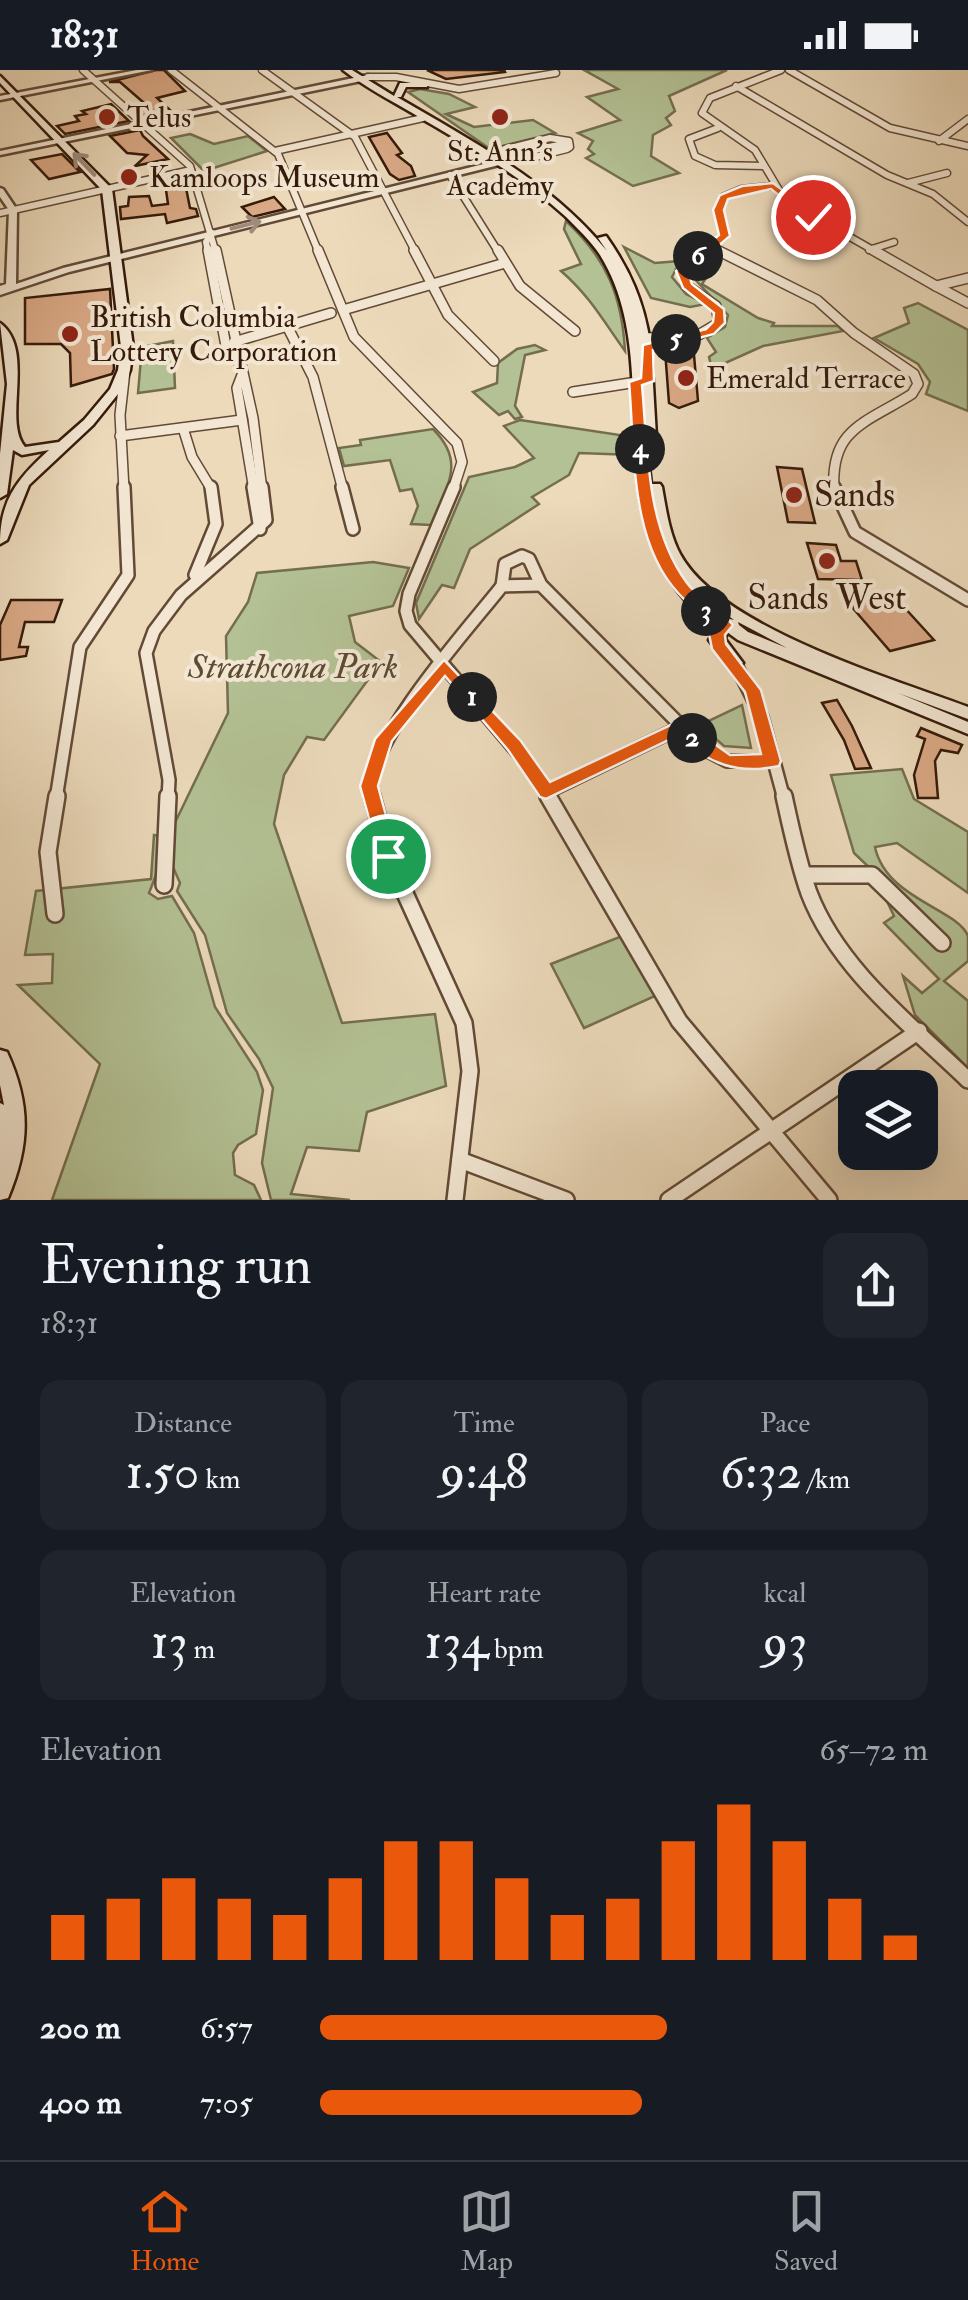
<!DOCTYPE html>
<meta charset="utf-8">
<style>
:root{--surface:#171b24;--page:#20242c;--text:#f1f3f6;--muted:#9ea1a6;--line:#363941;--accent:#ea580c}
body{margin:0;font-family:"IM FELL Double Pica",serif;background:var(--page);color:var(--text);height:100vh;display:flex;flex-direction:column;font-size:38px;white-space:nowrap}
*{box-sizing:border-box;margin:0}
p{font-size:32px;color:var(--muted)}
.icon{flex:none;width:55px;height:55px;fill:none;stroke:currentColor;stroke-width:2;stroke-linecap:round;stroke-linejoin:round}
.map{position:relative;height:1130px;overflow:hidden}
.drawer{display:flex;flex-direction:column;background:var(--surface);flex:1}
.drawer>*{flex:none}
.controls{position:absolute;left:838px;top:1000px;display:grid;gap:20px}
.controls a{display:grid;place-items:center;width:100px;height:100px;border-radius:20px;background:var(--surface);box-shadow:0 10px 40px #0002;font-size:50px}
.pin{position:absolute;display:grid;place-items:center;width:85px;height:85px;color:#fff;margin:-42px;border:5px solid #fff;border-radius:50%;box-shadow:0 2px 10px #0007}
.km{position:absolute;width:50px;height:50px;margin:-25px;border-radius:50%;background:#222;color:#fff;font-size:28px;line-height:50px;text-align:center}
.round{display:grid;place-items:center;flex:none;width:105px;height:105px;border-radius:20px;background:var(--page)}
.overview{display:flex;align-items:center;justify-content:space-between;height:170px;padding:0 40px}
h1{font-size:55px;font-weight:600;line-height:75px}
.metrics{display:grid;grid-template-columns:repeat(3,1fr);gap:15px;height:170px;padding:10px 40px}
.metrics div{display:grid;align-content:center;border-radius:20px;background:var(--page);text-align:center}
.metrics b{font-size:50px;font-weight:600}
.metrics small{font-size:28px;font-weight:400}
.metrics p{font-size:28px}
.chart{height:280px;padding:20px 40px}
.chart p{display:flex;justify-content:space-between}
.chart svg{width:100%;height:180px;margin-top:10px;stroke:var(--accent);stroke-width:6}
ul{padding:0 40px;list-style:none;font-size:32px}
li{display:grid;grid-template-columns:160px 120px 1fr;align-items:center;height:75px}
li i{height:25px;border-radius:12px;background:var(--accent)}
.status{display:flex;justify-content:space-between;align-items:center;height:70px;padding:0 50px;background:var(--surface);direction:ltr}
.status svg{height:28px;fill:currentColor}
.tabs{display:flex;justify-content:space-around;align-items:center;height:140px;border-top:2px solid var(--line);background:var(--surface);font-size:28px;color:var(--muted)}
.tabs a{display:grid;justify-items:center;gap:5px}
.tabs .current{color:var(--accent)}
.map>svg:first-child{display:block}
.green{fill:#b3c194;stroke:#746e4f;stroke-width:2.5}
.building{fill:#daa986;stroke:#351a0a;stroke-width:2.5}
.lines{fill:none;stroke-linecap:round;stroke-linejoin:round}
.minor-far3-casing{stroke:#634a36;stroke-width:9}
.minor-far2-casing{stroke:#634a36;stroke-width:12}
.minor-far1-casing{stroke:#634a36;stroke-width:16}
.minor-casing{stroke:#634a36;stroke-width:20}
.tertiary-casing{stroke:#634a36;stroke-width:5}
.secondary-casing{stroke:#351a0a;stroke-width:5}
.minor-far3{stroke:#f3e7d3;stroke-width:6}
.minor-far2{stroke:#f3e7d3;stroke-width:9}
.minor-far1{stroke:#f3e7d3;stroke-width:11}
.minor{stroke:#f3e7d3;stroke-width:15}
.tertiary{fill:#f3e7d3;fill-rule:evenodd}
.secondary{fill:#f3e7d3;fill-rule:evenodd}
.oneway{stroke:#9e8b79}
.route{fill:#ea580c;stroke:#fff;stroke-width:2.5}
.poi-dot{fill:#8f2418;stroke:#f3e7d3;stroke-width:4}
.labels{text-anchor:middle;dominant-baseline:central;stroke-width:8;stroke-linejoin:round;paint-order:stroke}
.far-poi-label{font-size:30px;fill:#351a0a;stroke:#f3e7d3;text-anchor:start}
.poi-label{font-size:35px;fill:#351a0a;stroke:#f3e7d3;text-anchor:start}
.park-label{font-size:35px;font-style:italic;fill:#5b4c33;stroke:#f3e7d3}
</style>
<div class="status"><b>18:31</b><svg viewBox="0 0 49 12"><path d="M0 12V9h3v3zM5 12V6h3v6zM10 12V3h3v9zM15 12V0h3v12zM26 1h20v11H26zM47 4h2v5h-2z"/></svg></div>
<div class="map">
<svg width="968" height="1130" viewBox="0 0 968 1130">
<rect width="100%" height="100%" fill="#ecdabb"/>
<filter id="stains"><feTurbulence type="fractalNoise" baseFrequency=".002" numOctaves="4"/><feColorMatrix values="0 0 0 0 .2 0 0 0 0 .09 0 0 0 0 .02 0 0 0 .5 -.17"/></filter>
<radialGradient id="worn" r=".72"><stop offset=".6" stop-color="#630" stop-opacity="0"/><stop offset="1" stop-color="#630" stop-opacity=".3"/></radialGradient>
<!-- green -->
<g class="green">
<polygon points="584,0 727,0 669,26 675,41 666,48 671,55 653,65 651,86 679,103 633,116 586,88 594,84 588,79 593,71 578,63 620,50 587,27 618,19"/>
<polygon points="420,19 449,24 475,37 446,44 474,57 533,50 555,63 490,79 408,22"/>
<polygon points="190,64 214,74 248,66 267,81 204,101 171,68"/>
<path d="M566,151c41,38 56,75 59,130 -21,-29 -35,-55 -64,-80l20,-7 -17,-35z"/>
<polygon points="624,177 655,193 680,191 672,207 686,224 706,234 690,237 651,228"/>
<polygon points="691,205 706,208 702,214 758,248 774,253 772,256 838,256 843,261 763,276 712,299 709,287 716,282 707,268 725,257 728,245"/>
<polygon points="918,233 968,260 968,341 926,324 930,312 918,294 874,268 909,253 904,238"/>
<polygon points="173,271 175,318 138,323 142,277"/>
<polygon points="535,275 545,280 525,285 515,336 522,347 515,349 508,341 499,345 473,322 497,313 498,293 517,279"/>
<polygon points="520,350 633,367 633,385 579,383 569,405 532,427 539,434 470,479 454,518 442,515 419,549 416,533 469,407 515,397 534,388 504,356"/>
<path d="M433,359c34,34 13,58 -2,96l-20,-1 7,-18 -6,-17 -12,2 -10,-31 -46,6 -5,-18 22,-3 -1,-5z"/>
<polygon points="373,492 409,498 393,536 349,546 355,572 381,592 324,670 307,667 284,705 274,754 342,953 435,944 446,1016 367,1042 359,1081 307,1077 291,1124 350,1130 271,1130 262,1093 273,1018 259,989 227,943 205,865 177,821 180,813 169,788 169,765 228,643 226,566 248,532 257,503"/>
<polygon points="742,635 751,678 724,676 700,655"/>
<path d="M902,699l12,30 54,33v61l-71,-50 -22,4c11,52 83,62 93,89 0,6 0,18 0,25l-24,20 24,20v67l-53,-53 -12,-39 19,17 17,-14 -55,-56 10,-7 -22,-46 -18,-17 -23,-78z"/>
<polygon points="154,765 160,766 158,800 149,823 158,829 172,826 194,863 215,937 257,1002 263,1020 256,1064 238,1075 233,1083 235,1105 254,1115 261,1130 52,1130 100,994 18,915 52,913 53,884 25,885 36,821 151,809"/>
<polygon points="622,866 655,926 584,958 551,894"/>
</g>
<!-- building -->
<g class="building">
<polygon points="156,0 164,0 185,21 157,28 172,42 146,47 139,41 151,39 120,12 109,12"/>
<polygon points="427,0 504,0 505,2 446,9"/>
<polygon points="111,34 129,51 65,64 57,56 79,51 75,46 86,44 82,41"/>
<polygon points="140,60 143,66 168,89 135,96 147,85 127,83 110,66"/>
<polygon points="387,63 402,83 397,85 411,96 415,106 399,110 390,104 369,67"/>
<polygon points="62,84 80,102 49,109 31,90"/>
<polygon points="186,118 190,138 196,139 198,146 167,153 165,144 121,149 120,137 128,136 129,127 149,126 152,136 168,134 166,120"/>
<polygon points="274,127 285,139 252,147 242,137"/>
<polygon points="110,219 114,299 112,304 71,316 70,283 61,274 25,274 25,228"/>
<polygon points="665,280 684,280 694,285 698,331 679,338 669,333"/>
<polygon points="777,397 802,399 815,453 788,452"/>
<polygon points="807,473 836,475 841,491 856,491 862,510 818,509"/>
<polygon points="893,525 934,570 890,581 851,536"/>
<polygon points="11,530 62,530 54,552 25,552 19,577 28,577 26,586 0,590 0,555"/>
<polygon points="837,630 852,656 871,698 855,699 844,670 822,633"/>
<polygon points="921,658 962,675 958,683 941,680 935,691 938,728 918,728 914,705 925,669 917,666"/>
</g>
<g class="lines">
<!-- minor-far3 casing -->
<g class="minor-far3-casing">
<g id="minor-far3">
<polyline points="83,0 190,96 216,183"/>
<polyline points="171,0 278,84 319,183"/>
<polyline points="262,0 355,67 416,183"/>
<polyline points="781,0 710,28 702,43 755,80 785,130 878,183"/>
<polyline points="789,0 890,58 968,76"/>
<polyline points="368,7 396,7 459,19 556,3"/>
<polyline points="736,16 887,105 933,124 968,152"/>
<polyline points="718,58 689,69 695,86 715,95 764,96"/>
<polyline points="939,71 968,49"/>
<polyline points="275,81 423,48"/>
<polyline points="482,85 550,68 569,71 570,77 567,79 527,89 508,85 569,73"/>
<polyline points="450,105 499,183"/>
<polyline points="908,113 947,103"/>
<polyline points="0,143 191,100"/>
<polyline points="813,147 849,137"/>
<polyline points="712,178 722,183"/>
<polyline points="869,180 894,172"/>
<polyline points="208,183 206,172 212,163"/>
<polyline points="704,183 725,166 719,140 723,127 742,119 773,116"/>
</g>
</g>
<!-- minor-far2 casing -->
<g class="minor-far2-casing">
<g id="minor-far2">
<polyline points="208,180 226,276 237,291"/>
<polyline points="216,180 253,348 262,420"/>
<polyline points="318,180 354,267 457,373 462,392 453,420"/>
<polyline points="414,180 448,245 494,291"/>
<polyline points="498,180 520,216 575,261"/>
<path d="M717,180l100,50 37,33 60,41 4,10 -6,10c-46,29 -82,34 -78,96"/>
<polyline points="873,180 936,216 968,208"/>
<polyline points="936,216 968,233"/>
<polyline points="343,240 505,193"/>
<polyline points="287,256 313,307 343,420"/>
<polyline points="636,268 695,267 719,253 716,236 687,216 682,201 707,180"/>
<polyline points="234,272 331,243"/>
<polyline points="242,305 237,318 254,420"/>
<polyline points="573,322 643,311"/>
<polyline points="183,358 192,387 212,420"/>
<polyline points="120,366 242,350"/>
<polyline points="124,420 120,345 125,301"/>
</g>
</g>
<!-- minor-far1 casing -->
<g class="minor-far1-casing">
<g id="minor-far1">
<polyline points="253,417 260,459"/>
<polyline points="342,417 353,459"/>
<polyline points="454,417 409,524 406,541 410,555 535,703 550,729"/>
<polyline points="834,417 855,462 968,530"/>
<polyline points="195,505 216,454 211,417"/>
<polyline points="502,516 505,494 522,486 529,489 541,515 704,679 727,691 772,691"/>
<polyline points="735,593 762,647 784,729"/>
<polyline points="547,722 681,657"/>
<polyline points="56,729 80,577 128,505 124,417"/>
<polyline points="168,729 169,710 146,583 154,561 181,525 266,450 262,417"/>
<path d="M372,729c-13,-51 97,-171 130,-213l39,-1"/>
</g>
</g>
<!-- minor casing -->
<g class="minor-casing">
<g id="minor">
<polyline points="372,726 388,786 464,953 470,1001 455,1130"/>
<polyline points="548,726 679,951 829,1130"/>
<path d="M784,726c7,32 14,66 25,97 29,76 102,132 159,187"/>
<polyline points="804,805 872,805 942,873"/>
<polyline points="164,815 168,726"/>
<polyline points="55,844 48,782 57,726"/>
<polyline points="460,1090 566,1130"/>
<polyline points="669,1130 919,961"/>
</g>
</g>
<!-- tertiary casing -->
<g class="tertiary-casing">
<g id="tertiary">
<polygon points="137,0 152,0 0,30 0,26"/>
<polygon points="368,5 372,7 371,9 0,85 0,81"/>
<polygon points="500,90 504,92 503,94 69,202 0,225 0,216 6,214 9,140 0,127 0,118 3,119 17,140 16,214 63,198"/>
</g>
</g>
<!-- secondary casing -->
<g class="secondary-casing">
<g id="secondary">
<path d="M343,0h9l42,26 6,-13h27v4h-21l-5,10h-4c75,44 154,85 210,154l-9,-13 8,-2c24,34 38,66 44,107l28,-6v4l-27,9 6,104 -9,5 3,25h9l2,3c4,22 7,46 18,67 40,74 211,124 288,153v12l-70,-26 70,29v12l-230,-94 -11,-8 -2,7 18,24 -8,5 -5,-1 -21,-27 9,-15c-10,-8 -23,-14 -31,-23 -90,-96 -21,-241 -87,-347 -9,-14 -23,-27 -35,-39 -45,-41 -99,-71 -151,-102 -24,-14 -49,-27 -71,-44zM692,518l42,32 -4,-1 -32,-23zM738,552l49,26 -39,-16 -9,-7z"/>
<path d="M0,6l112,113 21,158 -3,23 -8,19 -29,36 -64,60 -22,55 -7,4c0,-44 17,-65 49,-94l-27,5 -9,-5 -6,44 -7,4v-44l7,-70 -7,-61c36,27 2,98 25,124l34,-5 25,-22 26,-31 8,-19 3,-23 -19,-157 -102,-107z"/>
<path d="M0,980l7,2c24,53 23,93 1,146l-8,2v-97l4,2 -4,-20z"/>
</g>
</g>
<!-- minor-far3 -->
<use href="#minor-far3" class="minor-far3"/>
<!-- minor-far2 -->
<use href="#minor-far2" class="minor-far2"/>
<!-- minor-far1 -->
<use href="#minor-far1" class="minor-far1"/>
<!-- minor -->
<use href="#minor" class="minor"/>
<!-- tertiary -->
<use href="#tertiary" class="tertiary"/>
<!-- secondary -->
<use href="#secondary" class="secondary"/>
</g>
<!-- one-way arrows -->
<defs><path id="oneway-shaft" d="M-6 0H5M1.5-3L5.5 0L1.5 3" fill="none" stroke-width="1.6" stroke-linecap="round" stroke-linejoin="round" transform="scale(2.5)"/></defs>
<g class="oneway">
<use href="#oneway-shaft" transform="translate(84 94) rotate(-134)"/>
<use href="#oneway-shaft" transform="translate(246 155) rotate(-14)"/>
</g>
<!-- route -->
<path class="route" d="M773,113l45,34 -9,2 -38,-30 -43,10 -4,11 6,26 -42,36 4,12 32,25 1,14 -11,11 -61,16 1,31 -12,4c6,66 4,142 45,198 12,16 32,26 46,42l-8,10 1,9 35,46 20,71 -2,5c-41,9 -72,-2 -100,-31l-133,64 -6,-2 -32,-47 -63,-74 -53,65 -14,45 19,70 -9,8 -7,-2 -21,-76 15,-47 69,-79 77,81 29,41 131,-62 49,35 31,-1 -16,-62 -33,-43 -3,-15 6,-8c-12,-11 -25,-20 -36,-32 -50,-53 -44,-144 -50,-212l12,-4 2,-33 63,-16 7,-7 1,-9 -31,-25 -7,-17 43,-36 -6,-25 7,-15 22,-9z"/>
<!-- markers -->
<g class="poi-dot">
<circle cx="107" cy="47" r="10"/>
<circle cx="500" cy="47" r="10"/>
<circle cx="129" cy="107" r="10"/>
<circle cx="70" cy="264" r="10"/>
<circle cx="686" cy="308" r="10"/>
<circle cx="794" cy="425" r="10"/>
<circle cx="827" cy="491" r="10"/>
</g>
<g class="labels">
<!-- far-poi labels -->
<g class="far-poi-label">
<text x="127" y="47">Telus</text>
<text x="500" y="81" text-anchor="middle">St. Ann's<tspan x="500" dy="34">Academy</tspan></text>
<text x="149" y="107">Kamloops Museum</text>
<text x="90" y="247">British Columbia<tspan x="90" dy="34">Lottery Corporation</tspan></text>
<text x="706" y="308">Emerald Terrace</text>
</g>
<!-- poi labels -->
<g class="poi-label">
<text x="814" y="425">Sands</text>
<text x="827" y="528" text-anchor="middle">Sands West</text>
</g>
<!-- park labels -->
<g class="park-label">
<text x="293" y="597">Strathcona Park</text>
</g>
</g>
<rect width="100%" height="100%" filter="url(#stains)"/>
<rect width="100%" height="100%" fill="url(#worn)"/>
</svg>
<div class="controls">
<a><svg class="icon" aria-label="layers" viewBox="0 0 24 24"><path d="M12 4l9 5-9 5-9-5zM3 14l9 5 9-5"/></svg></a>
</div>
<div class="pin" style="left:388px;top:786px;background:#1e9e55"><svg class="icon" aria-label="arrive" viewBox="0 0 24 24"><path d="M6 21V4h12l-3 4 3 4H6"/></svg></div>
<div class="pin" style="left:813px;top:147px;background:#d93025"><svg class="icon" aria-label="check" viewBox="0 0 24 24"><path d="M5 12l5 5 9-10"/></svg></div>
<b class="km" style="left:472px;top:627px">1</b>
<b class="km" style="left:692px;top:668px">2</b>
<b class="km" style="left:706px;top:541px">3</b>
<b class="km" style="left:640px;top:379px">4</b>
<b class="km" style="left:676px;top:269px">5</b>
<b class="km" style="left:698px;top:186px">6</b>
</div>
<section class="drawer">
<div class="overview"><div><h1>Evening run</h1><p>18:31</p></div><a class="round"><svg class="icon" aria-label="share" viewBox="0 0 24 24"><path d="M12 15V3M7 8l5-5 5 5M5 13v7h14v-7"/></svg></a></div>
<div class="metrics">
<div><p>Distance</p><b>1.50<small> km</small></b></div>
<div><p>Time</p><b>9:48</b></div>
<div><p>Pace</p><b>6:32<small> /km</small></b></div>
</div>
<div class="metrics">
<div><p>Elevation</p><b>13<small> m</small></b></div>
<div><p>Heart rate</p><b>134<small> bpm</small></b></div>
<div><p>kcal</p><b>93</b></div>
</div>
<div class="chart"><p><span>Elevation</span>65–72 m</p>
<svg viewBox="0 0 160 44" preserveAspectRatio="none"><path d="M5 44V33M15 44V29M25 44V24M35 44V29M45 44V33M55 44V24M65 44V15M75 44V15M85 44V24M95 44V33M105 44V29M115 44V15M125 44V6M135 44V15M145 44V29M155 44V38"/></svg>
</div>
<ul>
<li><b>200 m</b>6:57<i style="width:57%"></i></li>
<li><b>400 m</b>7:05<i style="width:53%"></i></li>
</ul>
</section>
<nav class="tabs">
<a class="current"><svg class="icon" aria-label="home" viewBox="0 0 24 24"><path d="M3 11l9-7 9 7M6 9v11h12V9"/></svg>Home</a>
<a><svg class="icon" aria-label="map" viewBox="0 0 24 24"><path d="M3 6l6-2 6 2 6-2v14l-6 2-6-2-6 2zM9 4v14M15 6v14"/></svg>Map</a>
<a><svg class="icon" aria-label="saved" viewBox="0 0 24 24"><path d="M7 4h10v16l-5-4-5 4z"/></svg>Saved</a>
</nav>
